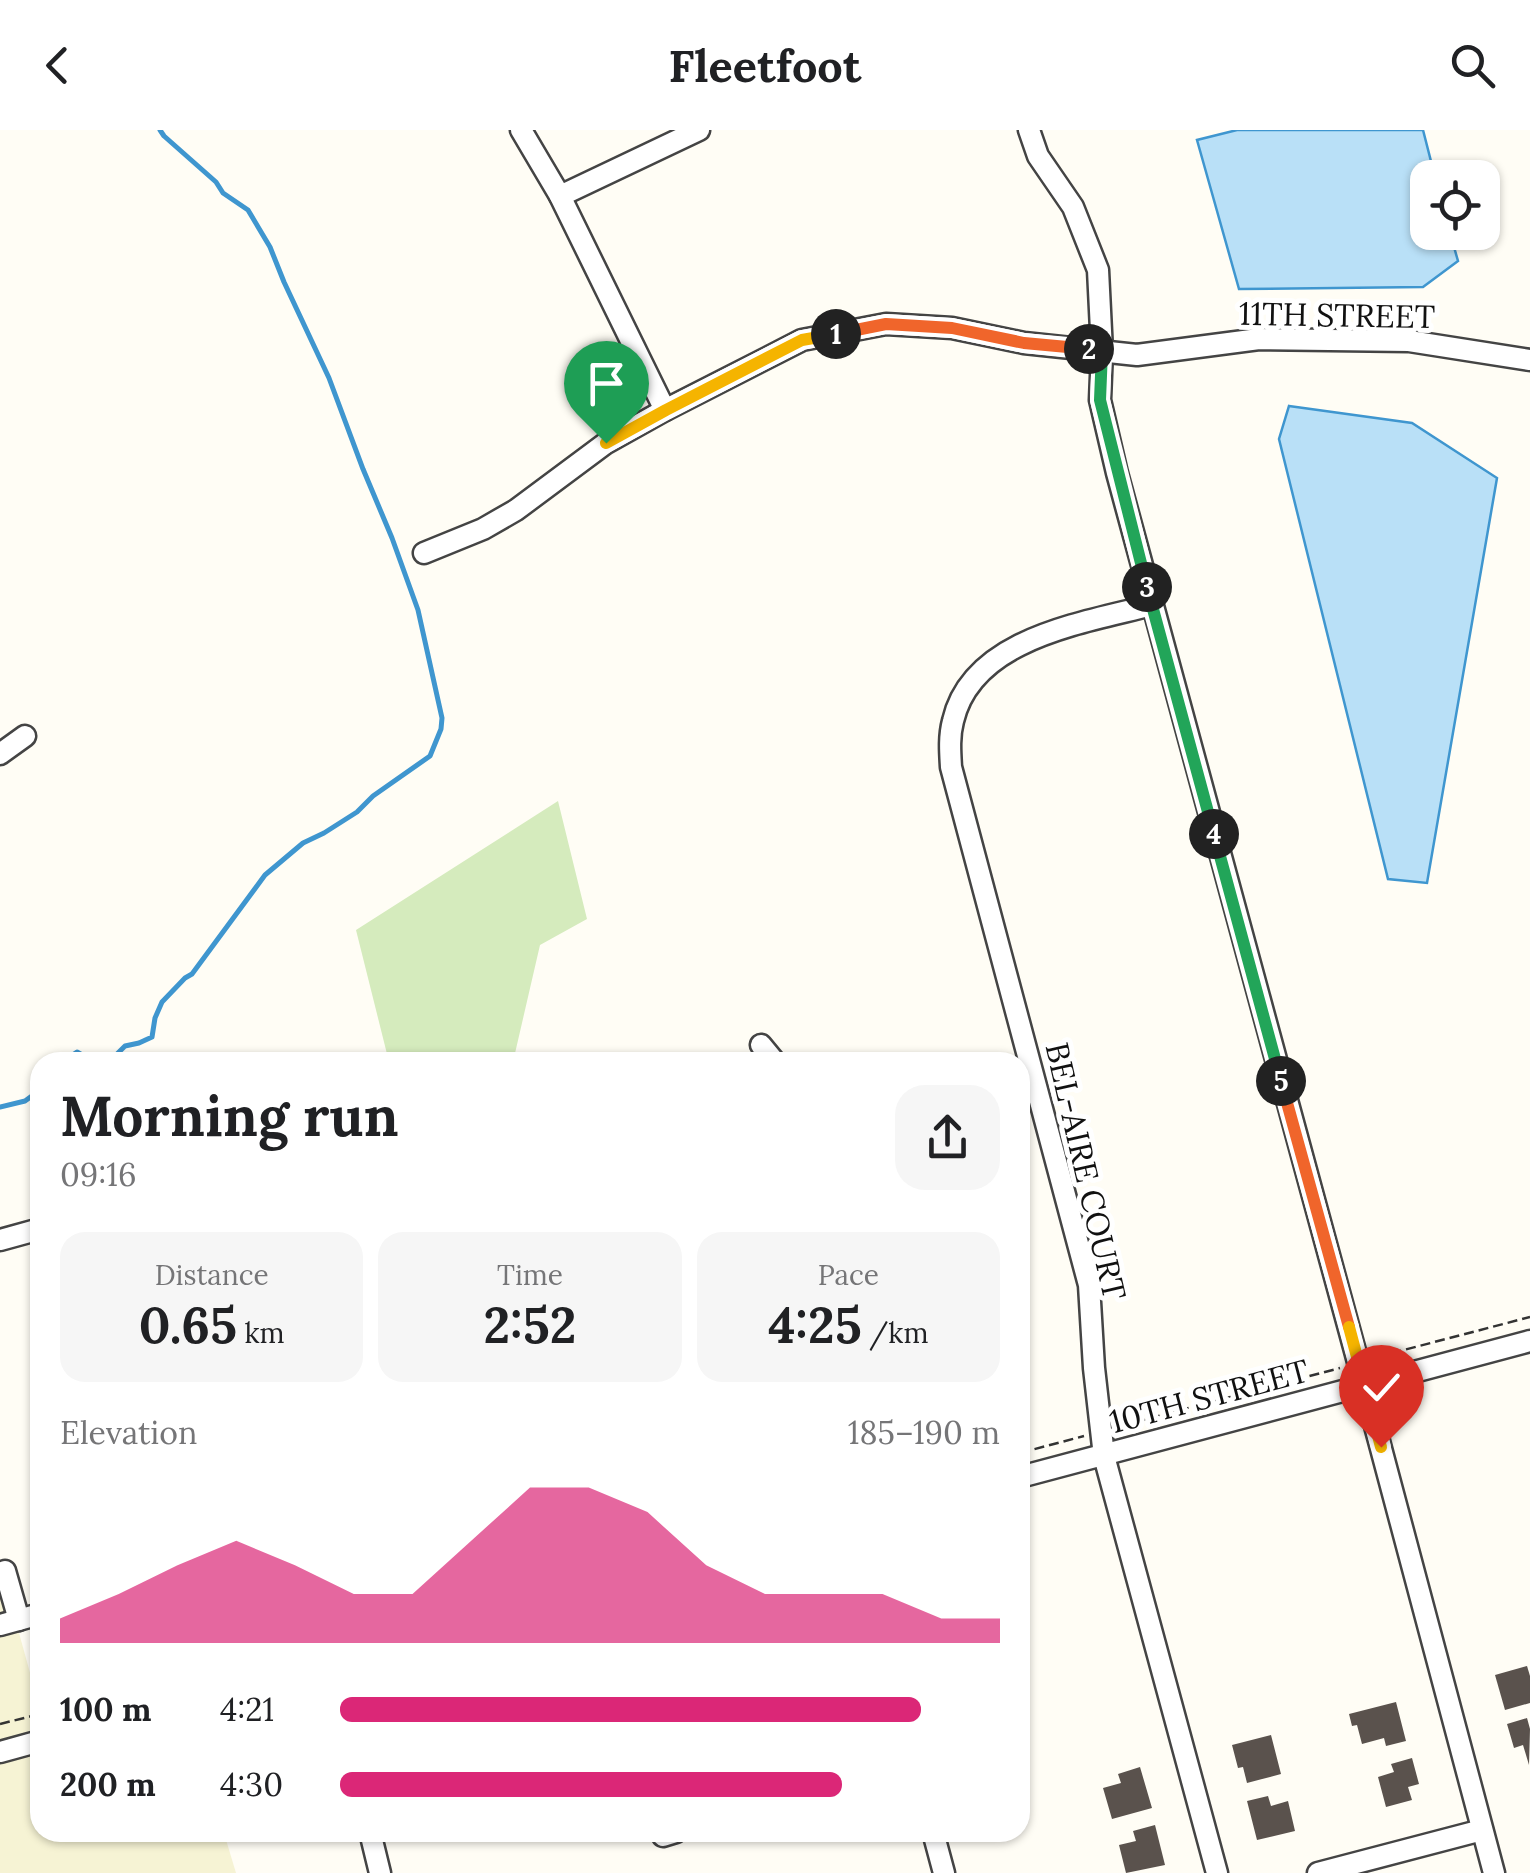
<!DOCTYPE html>
<meta charset="utf-8">
<style>
:root{--surface:#fff;--page:#f6f6f6;--text:#202124;--muted:#757577;--accent:#db2777}
body{margin:0;font-family:Lora,serif;background:var(--page);color:var(--text);height:100vh;display:flex;flex-direction:column;font-size:38px;white-space:nowrap}
*{box-sizing:border-box;margin:0}
p{font-size:32px;color:var(--muted)}
.icon{flex:none;width:55px;height:55px;fill:none;stroke:currentColor;stroke-width:2;stroke-linecap:round;stroke-linejoin:round}
.map{position:relative;flex:1;overflow:hidden}
.sheet{position:absolute;left:30px;top:922px;width:1000px;height:790px;display:flex;flex-direction:column;background:var(--surface);border-radius:30px;box-shadow:0 2px 8px #0004}
.sheet>*{flex:none}
.buttons{position:absolute;left:1410px;top:30px;display:grid;gap:20px}
.buttons a{display:grid;place-items:center;width:90px;height:90px;border-radius:20px;background:var(--surface);box-shadow:0 2px 8px #0004;font-size:50px}
.pin{position:absolute;display:grid;place-items:center;width:85px;height:85px;color:#fff;margin:-102px -42px;border-radius:50% 50% 50% 0;rotate:-45deg;box-shadow:0 0 10px #0007}
.pin .icon{rotate:45deg}
.km{position:absolute;width:50px;height:50px;margin:-25px;border-radius:50%;background:#222;color:#fff;font-size:28px;line-height:50px;text-align:center}
.round{display:grid;place-items:center;flex:none;width:105px;height:105px;border-radius:30px;background:var(--page)}
.headline{display:flex;align-items:center;justify-content:space-between;height:170px;padding:0 30px}
h1{font-size:55px;font-weight:800;line-height:75px}
.stats{display:grid;grid-template-columns:repeat(3,1fr);gap:15px;height:170px;padding:10px 30px}
.stats div{display:grid;align-content:center;border-radius:25px;background:var(--page);text-align:center}
.stats b{font-size:50px;font-weight:800}
.stats small{font-size:28px;font-weight:400}
.stats p{font-size:28px}
.chart{height:280px;padding:20px 30px}
.chart p{display:flex;justify-content:space-between}
.chart svg{width:100%;height:180px;margin-top:10px;fill:var(--accent);opacity:.7}
ul{padding:0 30px;list-style:none;font-size:32px}
li{display:grid;grid-template-columns:160px 120px 1fr;align-items:center;height:75px}
li i{height:25px;border-radius:12px;background:var(--accent)}
header{display:flex;justify-content:space-between;align-items:center;height:130px;padding:0 30px;background:var(--surface);font-size:45px;font-weight:800}
.map>svg:first-child{display:block}
.farmland{fill:#f6f3d4}
.green{fill:#d5ebbd}
.water{fill:#b9e0f7;stroke:#3f96cf;stroke-width:2.5}
.lines{fill:none;stroke-linecap:round;stroke-linejoin:round}
.stream{stroke:#3f96cf;stroke-width:5}
.building{fill:#5a524d}
.minor-casing{stroke:#444;stroke-width:25}
.path{stroke:#333;stroke-width:2.5;stroke-dasharray:10 5;stroke-linecap:butt}
.minor{stroke:#fff;stroke-width:20}
.split-1-casing{stroke:#fff;stroke-width:20}
.split-2-casing{stroke:#fff;stroke-width:20}
.split-3-casing{stroke:#fff;stroke-width:20}
.split-4-casing{stroke:#fff;stroke-width:20}
.split-5-casing{stroke:#fff;stroke-width:20}
.split-6-casing{stroke:#fff;stroke-width:20}
.split-7-casing{stroke:#fff;stroke-width:20}
.split-1{stroke:#f5b400;stroke-width:12}
.split-2{stroke:#f0652b;stroke-width:12}
.split-3{stroke:#22a559;stroke-width:12}
.split-4{stroke:#22a559;stroke-width:12}
.split-5{stroke:#22a559;stroke-width:12}
.split-6{stroke:#f0652b;stroke-width:12}
.split-7{stroke:#f5b400;stroke-width:12}
.labels{text-anchor:middle;dominant-baseline:central;stroke-width:10;stroke-linejoin:round;paint-order:stroke}
.street-label{font-size:32px;fill:#111;stroke:#fff}
</style>
<header><svg class="icon" aria-label="back" viewBox="0 0 24 24"><path d="M15 5l-7 7 7 7"/></svg>Fleetfoot<svg class="icon" aria-label="search" viewBox="0 0 24 24"><circle cx="10" cy="10" r="6"/><path d="M15 15l6 6"/></svg></header>
<div class="map">
<svg width="1530" height="1743" viewBox="0 0 1530 1743">
<rect width="100%" height="100%" fill="#fffdf5"/>
<!-- farmland -->
<polygon class="farmland" points="0,1434 40,1579 40,1702 224,1703 236,1743 0,1743"/>
<!-- green -->
<polygon class="green" points="558,671 587,789 540,815 513,932 389,932 356,800"/>
<!-- water -->
<g class="water">
<polygon points="1237,0 1423,0 1435,47 1428,48 1428,102 1450,103 1458,131 1423,157 1239,159 1197,10"/>
<polygon points="1289,276 1412,293 1497,348 1427,753 1388,749 1279,309"/>
</g>
<g class="lines">
<!-- stream -->
<g class="stream">
<polyline points="62,932 77,922 91,930 110,931 125,916 139,913 152,907 155,888 162,872 185,848 192,844 265,745 303,713 324,703 357,682 373,666 430,626 441,599 442,588 418,480 392,408 363,339 329,248 284,152 270,117 248,80 223,63 216,52 164,6 160,0"/>
<polyline points="0,977 25,971 40,960"/>
</g>
</g>
<!-- building -->
<g class="building">
<polygon points="1527,1536 1530,1546 1530,1573 1505,1580 1495,1545"/>
<polygon points="1396,1572 1406,1611 1386,1616 1384,1608 1362,1614 1357,1595 1352,1596 1349,1584"/>
<polygon points="1527,1588 1530,1599 1529,1635 1523,1615 1514,1618 1507,1594"/>
<polygon points="1271,1605 1281,1644 1247,1653 1243,1637 1238,1638 1232,1615"/>
<polygon points="1412,1628 1419,1654 1408,1657 1412,1670 1386,1677 1378,1647 1394,1642 1391,1634"/>
<polygon points="1140,1637 1152,1678 1112,1689 1103,1658 1121,1653 1118,1644"/>
<polygon points="1268,1666 1271,1676 1288,1671 1295,1701 1257,1710 1247,1671"/>
<polygon points="1155,1695 1165,1735 1126,1743 1119,1715 1136,1711 1133,1701"/>
</g>
<g class="lines">
<!-- minor casing -->
<g class="minor-casing">
<g id="minor">
<polyline points="521,0 560,66 665,280"/>
<polyline points="1029,0 1038,26 1073,77 1098,140 1102,221 1100,270 1117,343 1358,1232 1494,1743"/>
<polyline points="560,66 699,0"/>
<polyline points="424,423 483,399 516,380 606,313 665,280 802,210 886,194 952,198 1024,213 1137,225 1259,209 1409,211 1530,230"/>
<path d="M1152,475c-69,18 -180,33 -199,116 -4,15 -3,30 -2,46l138,518 5,83 10,88 113,417"/>
<polyline points="0,624 25,606"/>
<polyline points="761,915 775,932"/>
<polyline points="0,1110 40,1099"/>
<polyline points="1020,1347 1530,1211"/>
<polyline points="0,1443 5,1441 19,1490"/>
<polyline points="0,1495 40,1484"/>
<polyline points="0,1622 40,1611"/>
<polyline points="370,1702 380,1743"/>
<polyline points="933,1702 944,1743"/>
<polyline points="663,1706 676,1702"/>
<polyline points="1318,1743 1482,1700"/>
</g>
</g>
<!-- path -->
<g class="path">
<polyline points="1377,1227 1530,1187"/>
<polyline points="1121,1296 1340,1238"/>
<polyline points="1020,1323 1084,1306"/>
<polyline points="0,1594 40,1584"/>
</g>
<!-- minor -->
<use href="#minor" class="minor"/>
</g>
<g class="lines">
<!-- split-1 casing -->
<g class="split-1-casing">
<polyline id="split-1" points="606,313 666,280 802,210 836,204"/>
</g>
<!-- split-2 casing -->
<g class="split-2-casing">
<polyline id="split-2" points="836,204 886,194 952,198 1024,213 1089,219"/>
</g>
<!-- split-3 casing -->
<g class="split-3-casing">
<polyline id="split-3" points="1089,219 1102,221 1100,270 1147,457"/>
</g>
<!-- split-4 casing -->
<g class="split-4-casing">
<polyline id="split-4" points="1147,457 1214,704"/>
</g>
<!-- split-5 casing -->
<g class="split-5-casing">
<polyline id="split-5" points="1214,704 1281,951"/>
</g>
<!-- split-6 casing -->
<g class="split-6-casing">
<polyline id="split-6" points="1281,951 1349,1197"/>
</g>
<!-- split-7 casing -->
<g class="split-7-casing">
<polyline id="split-7" points="1349,1197 1381,1317"/>
</g>
<!-- split-1 -->
<use href="#split-1" class="split-1"/>
<!-- split-2 -->
<use href="#split-2" class="split-2"/>
<!-- split-3 -->
<use href="#split-3" class="split-3"/>
<!-- split-4 -->
<use href="#split-4" class="split-4"/>
<!-- split-5 -->
<use href="#split-5" class="split-5"/>
<!-- split-6 -->
<use href="#split-6" class="split-6"/>
<!-- split-7 -->
<use href="#split-7" class="split-7"/>
</g>
<g class="labels">
<!-- street labels -->
<g class="street-label">
<text transform="translate(1337 185) rotate(1)">11TH STREET</text>
<text transform="translate(1086 1041) rotate(77)">BEL-AIRE COURT</text>
<text transform="translate(1209 1266) rotate(-15)">10TH STREET</text>
</g>
</g>
</svg>
<div class="buttons">
<a><svg class="icon" aria-label="locate" viewBox="0 0 24 24"><circle cx="12" cy="12" r="6"/><path d="M12 2v4M12 18v4M2 12h4M18 12h4"/></svg></a>
</div>
<div class="pin" style="left:606px;top:313px;background:#1e9e55"><svg class="icon" aria-label="arrive" viewBox="0 0 24 24"><path d="M6 21V4h12l-3 4 3 4H6"/></svg></div>
<div class="pin" style="left:1381px;top:1317px;background:#d93025"><svg class="icon" aria-label="check" viewBox="0 0 24 24"><path d="M5 12l5 5 9-10"/></svg></div>
<b class="km" style="left:836px;top:204px">1</b>
<b class="km" style="left:1089px;top:219px">2</b>
<b class="km" style="left:1147px;top:457px">3</b>
<b class="km" style="left:1214px;top:704px">4</b>
<b class="km" style="left:1281px;top:951px">5</b>
<section class="sheet">
<div class="headline"><div><h1>Morning run</h1><p>09:16</p></div><a class="round"><svg class="icon" aria-label="share" viewBox="0 0 24 24"><path d="M12 15V3M7 8l5-5 5 5M5 13v7h14v-7"/></svg></a></div>
<div class="stats">
<div><p>Distance</p><b>0.65<small> km</small></b></div>
<div><p>Time</p><b>2:52</b></div>
<div><p>Pace</p><b>4:25<small> /km</small></b></div>
</div>
<div class="chart"><p><span>Elevation</span>185–190 m</p>
<svg viewBox="0 0 160 44" preserveAspectRatio="none"><path d="M0 44V38L10 32L20 25L30 19L40 25L50 32L60 32L70 19L80 6L90 6L100 12L110 25L120 32L130 32L140 32L150 38L160 38V44z"/></svg>
</div>
<ul>
<li><b>100 m</b>4:21<i style="width:88%"></i></li>
<li><b>200 m</b>4:30<i style="width:76%"></i></li>
</ul>
</section>
</div>
